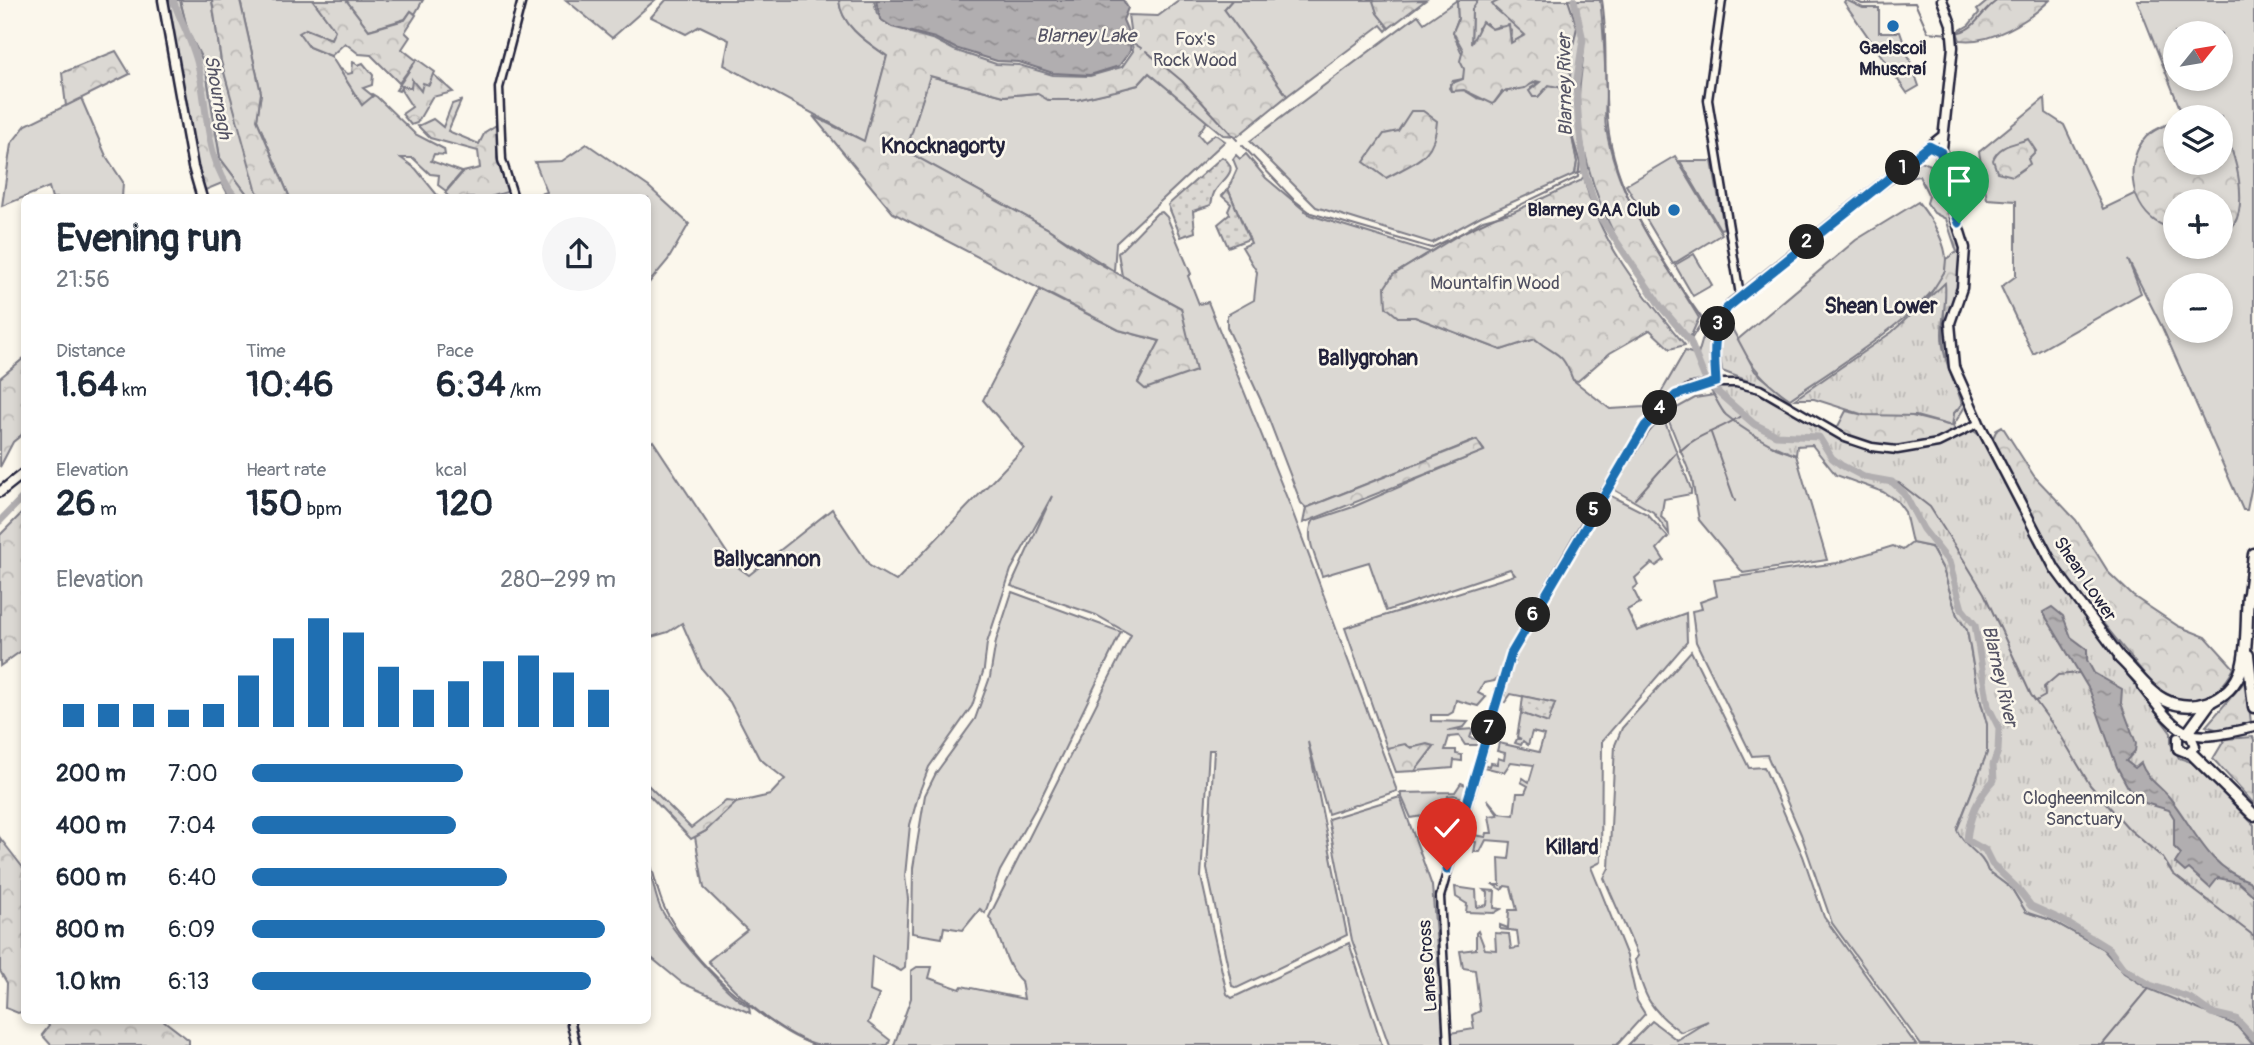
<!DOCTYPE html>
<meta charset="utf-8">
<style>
:root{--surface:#fff;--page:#f6f6f7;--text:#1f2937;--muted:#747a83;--accent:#1f6fb2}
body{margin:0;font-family:Pangolin,sans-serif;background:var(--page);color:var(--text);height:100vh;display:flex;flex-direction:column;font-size:26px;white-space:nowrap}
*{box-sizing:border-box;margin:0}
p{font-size:23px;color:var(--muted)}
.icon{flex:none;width:38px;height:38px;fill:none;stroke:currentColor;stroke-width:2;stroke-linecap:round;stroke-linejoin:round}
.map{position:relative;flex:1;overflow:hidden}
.sheet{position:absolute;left:21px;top:194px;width:630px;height:830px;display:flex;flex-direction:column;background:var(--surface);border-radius:10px;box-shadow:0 4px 10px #0003}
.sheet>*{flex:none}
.needle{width:46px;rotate:60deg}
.buttons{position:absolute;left:2163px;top:21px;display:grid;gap:14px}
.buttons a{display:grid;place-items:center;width:70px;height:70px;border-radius:50%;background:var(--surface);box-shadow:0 4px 10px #0003;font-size:35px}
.pin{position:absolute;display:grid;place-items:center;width:60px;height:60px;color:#fff;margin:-72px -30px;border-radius:50% 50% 50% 0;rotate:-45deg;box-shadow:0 0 7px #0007}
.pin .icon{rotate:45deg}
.km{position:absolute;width:35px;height:35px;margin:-18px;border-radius:50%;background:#222;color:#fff;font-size:19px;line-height:35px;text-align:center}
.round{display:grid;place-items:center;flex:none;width:74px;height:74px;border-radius:37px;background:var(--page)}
.overview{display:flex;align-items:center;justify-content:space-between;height:119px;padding:0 35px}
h1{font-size:38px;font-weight:700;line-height:52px}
.stats{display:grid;grid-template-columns:repeat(3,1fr);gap:10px;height:119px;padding:7px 35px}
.stats div{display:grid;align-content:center}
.stats b{font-size:35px;font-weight:700}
.stats small{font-size:19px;font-weight:400}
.stats p{font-size:19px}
.chart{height:196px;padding:14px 35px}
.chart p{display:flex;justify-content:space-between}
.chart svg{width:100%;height:126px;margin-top:7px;stroke:var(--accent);stroke-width:6}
ul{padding:0 35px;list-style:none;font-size:23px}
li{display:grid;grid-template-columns:112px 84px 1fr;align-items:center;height:52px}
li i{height:18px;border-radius:9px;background:var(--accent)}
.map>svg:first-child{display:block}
.grass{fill:#dbd8d3;stroke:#7e7d87;stroke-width:2;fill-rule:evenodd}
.forest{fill:url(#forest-crowns);stroke:#7e7d87;stroke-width:2}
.park{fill:url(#park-tufts);stroke:#7e7d87;stroke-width:2}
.garden{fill:url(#garden-dots);stroke:#7e7d87;stroke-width:2}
.water{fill:url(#water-ripples);stroke:#787681;stroke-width:2}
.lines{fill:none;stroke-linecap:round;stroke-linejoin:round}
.stream{stroke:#787681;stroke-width:2}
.river{stroke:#b1aeb0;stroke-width:7}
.minor-casing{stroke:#22223b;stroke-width:11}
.major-casing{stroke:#22223b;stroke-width:13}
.highway-casing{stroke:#22223b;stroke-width:15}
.minor{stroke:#fbf7ec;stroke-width:6}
.major{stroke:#fbf7ec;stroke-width:8}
.highway{stroke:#fbf7ec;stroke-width:10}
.route-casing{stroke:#fff;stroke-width:14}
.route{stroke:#1f6fb2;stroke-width:9}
.poi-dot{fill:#1f6fb2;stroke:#fbf7ec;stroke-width:2.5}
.labels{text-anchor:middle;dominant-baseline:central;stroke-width:5;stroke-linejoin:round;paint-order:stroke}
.park-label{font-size:18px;fill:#505061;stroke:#fbf7ec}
.poi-label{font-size:18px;font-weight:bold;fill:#22223b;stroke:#fbf7ec}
.street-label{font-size:18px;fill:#22223b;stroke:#fbf7ec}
.water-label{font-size:19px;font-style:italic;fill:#545364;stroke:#fbf7ec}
.quarter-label{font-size:21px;font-weight:bold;fill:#22223b;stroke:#fbf7ec}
</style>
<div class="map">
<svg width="2254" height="1045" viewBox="0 0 2254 1045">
<defs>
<pattern id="forest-crowns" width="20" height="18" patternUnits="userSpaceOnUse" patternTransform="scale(1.75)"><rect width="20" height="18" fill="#dbd8d3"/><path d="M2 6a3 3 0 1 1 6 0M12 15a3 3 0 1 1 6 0" fill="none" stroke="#bcb9b6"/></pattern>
<pattern id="park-tufts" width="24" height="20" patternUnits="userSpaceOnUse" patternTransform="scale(1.75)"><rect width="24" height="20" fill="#dbd8d3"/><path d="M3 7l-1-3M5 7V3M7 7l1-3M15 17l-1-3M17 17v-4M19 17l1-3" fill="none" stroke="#bcb9b6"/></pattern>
<pattern id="garden-dots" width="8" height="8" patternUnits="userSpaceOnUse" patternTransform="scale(1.75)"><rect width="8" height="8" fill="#dbd8d3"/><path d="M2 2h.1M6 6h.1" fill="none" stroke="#bcb9b6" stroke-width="1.8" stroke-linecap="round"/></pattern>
<pattern id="water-ripples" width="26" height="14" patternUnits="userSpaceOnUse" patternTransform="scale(1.75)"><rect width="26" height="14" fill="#b1aeb0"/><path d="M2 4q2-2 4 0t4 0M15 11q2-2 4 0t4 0" fill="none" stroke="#908d90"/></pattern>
</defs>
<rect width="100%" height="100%" fill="#fbf7ec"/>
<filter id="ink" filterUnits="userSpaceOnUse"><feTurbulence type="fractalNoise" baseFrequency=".0143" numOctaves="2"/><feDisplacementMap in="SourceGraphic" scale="14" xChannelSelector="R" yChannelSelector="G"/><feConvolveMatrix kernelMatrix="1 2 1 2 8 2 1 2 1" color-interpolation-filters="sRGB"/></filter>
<g filter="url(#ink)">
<!-- grass -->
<g class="grass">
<polygon points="180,0 212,0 221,61 260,198 250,198 220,158 205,65 188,32"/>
<polygon points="240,0 313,0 335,30 331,39 306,29 309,47 331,56 362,105 372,94 377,97 415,134 444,149 445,155 434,154 431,161 462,172 446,191 438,185 439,175 430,174 413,158 401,158 416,169 438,196 290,198 257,120 261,93"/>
<polygon points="346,0 423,0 415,14 411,11 405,19 369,30"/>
<polygon points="566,0 655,0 612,38"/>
<path d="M666,0h173c2,26 28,42 48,56l-22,86 -141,-77 5,-25 -29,-14 -14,8 -35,-17z"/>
<polygon points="1232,0 1374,0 1377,13 1389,28 1386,31 1381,25 1287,96 1224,9"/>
<path d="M1457,0l1,19 -5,13c5,16 16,28 10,47l-10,2 -4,7 2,3 13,-1 13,8 18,4 8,-10c12,-1 29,-10 38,-10l-10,6 2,9h5l11,-12 13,3 15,74 -2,12 -94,42 -49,27 -116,-36 -66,-66 168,-126 6,8z"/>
<polygon points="1478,0 1500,0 1493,4 1495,8 1526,33 1525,35 1511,43 1512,31 1499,26 1492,29 1486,23 1478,28 1479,33 1471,45 1472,9"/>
<polygon points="1846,0 1863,8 1879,8 1879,32 1900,32 1919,86 1907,93 1844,2"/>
<path d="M2137,0h117v475l-7,35h-4l-81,-183 -34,-67 13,33 -108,61 -32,-67 15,-11v-75l-29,-2 -8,-47 66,-54 1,15 18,12 39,84 33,-16 18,27 21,11v16h46v-13c33,-10 11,-74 4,-101l-4,-3v-13l-38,-1zM2175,33h46v46h-46zM2175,285h46v46h-46z"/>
<polygon points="417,59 435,72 428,86 419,91 412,80 412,88 402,86 399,91 396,90"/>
<polygon points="1149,73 1207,121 1198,134 1205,142 1215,134 1225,141 1116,243 1114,271 1047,228 905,151 930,76 1004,96 1036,93 1076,100 1138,85"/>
<polygon points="81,98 106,156 123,182 122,198 52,198 49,187 2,206 11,144 26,125"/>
<polygon points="587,144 649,187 689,224 668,260 648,284 648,198 528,198 547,192 535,162 562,161"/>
<path d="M1246,154l20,24 44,37 120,37 -37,23 5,42h17l86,33 34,-11 22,11 9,12 7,18 37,29 35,-2 6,3 -112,186 -29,53 -10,28 -4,2 4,1 -16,3 -6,10 8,4 -8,9 -22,-6 -3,12 -5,3h-17v6l37,1 -4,5 -17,4 26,-2 -3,9 12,2 -1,5h-16l-6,-9 -10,1 -4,13h11v4l6,1v6l-8,-1 -1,8 -38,3 19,-25 -47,2 -42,-120 170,-53 -5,-6 -124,42 -17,-49 -47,14c-5,-16 -19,-41 -8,-56l39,-13 131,-57 -8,-10 -170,68 -5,-5 -37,-96 -37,-80v-12l27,-15 3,-28 -15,-25 9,-4 -23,-54 9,-20 -4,-10 3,-4 4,4z"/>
<polygon points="1675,156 1722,234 1673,264 1626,185"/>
<polygon points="1680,161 1712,161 1724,228 1720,229"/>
<path d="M1918,202c13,16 33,46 27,68 -11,38 -121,105 -155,129 -24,-14 -39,-35 -54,-58l120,-101z"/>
<path d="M1162,212l5,5 24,57 -3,2 11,28 9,-2 83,206 106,283 -69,23 -20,-72 39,193 -110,53 -5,-2 -25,-117 7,-119h-5l-8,127 26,117 5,4 117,-55 33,102h-488l17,-47v-27l6,-4h15l-3,11 31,11 2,-3 62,13 -3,-18c-16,-14 -19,-44 -32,-64l142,-282 -35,-20 -85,-29 41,-90 -41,74 -24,73 -3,26 -12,37 -43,61 -10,26 -9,32 -5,51 3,23 -3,69 -4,3 -29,-15 -2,35 9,4 -11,28 22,17 -2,5c-22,0 -51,0 -72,0 -40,-11 -82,-54 -108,-84l39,-31 -43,-42 -9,-51 11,-6 25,-27 39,-9 15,-16 -26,-21 -29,-56 -28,-33 -20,-46 -14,9 -20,6v-193l5,-4 82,124 14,10 83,-66 38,57 26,15 128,-133 -41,-48 57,-110 79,40 41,11 -22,41 8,7 35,-81 -59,-32 -4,-23 39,-40z"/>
<polygon points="1694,254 1712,285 1693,296 1675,265"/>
<polygon points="1709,317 1715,321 1710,336 1712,375 1663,401 1658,398 1685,351 1698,355"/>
<polygon points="1714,395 1724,413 1776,448 1796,455 1827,560 1743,573 1699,520 1692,479 1666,414 1695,398"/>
<polygon points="1663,417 1691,489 1691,494 1664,499 1661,517 1668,523 1669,534 1653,512 1611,488 1642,439"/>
<polygon points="1609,495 1647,514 1668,537 1657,549 1664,560 1656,566 1652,563 1635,578 1638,585 1633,589 1640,603 1627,610 1637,631 1686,613 1687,642 1602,741 1601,862 1591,867 1627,956 1637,1001 1645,1014 1617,1045 1451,1045 1450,1033 1474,1029 1472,1015 1480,1011 1475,970 1463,968 1460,951 1476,949 1476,933 1478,931 1485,949 1496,950 1495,933 1509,934 1511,949 1519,948 1517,931 1500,929 1500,925 1508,928 1509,910 1517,910 1511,887 1505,886 1502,890 1494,885 1500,885 1499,858 1509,859 1511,842 1486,840 1480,852 1474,852 1476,842 1464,840 1462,845 1459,844 1462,833 1486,837 1487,833 1492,833 1489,816 1498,815 1487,799 1499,813 1514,815 1517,793 1525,793 1528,786 1521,782 1523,778 1529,782 1534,765 1511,762 1504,772 1483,767 1482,764 1490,766 1491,763 1497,764 1498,758 1504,760 1505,753 1497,751 1499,743 1539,752 1544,735 1532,732 1528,745 1523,741 1521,745 1515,743 1517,739 1521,739 1517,737 1521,713 1548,722 1555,703 1511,694 1505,702 1501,701 1517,653 1568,558"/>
<path d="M1912,543l19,4 12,22 14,46 10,15 10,58 10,36v29l-30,76c7,19 26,24 31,42l24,18 14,23 25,8 52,29 21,24 112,52 17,20h-332l-89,-122 -31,-89 -34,-79 -15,1 -56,-114 -4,-31 10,-2 -2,-7 17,-6 -3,-16 123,-17 56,-17 10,4z"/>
<polygon points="1012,592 1121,632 1038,804 1000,871 985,913 980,909 963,930 944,927 942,938 912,933 913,868 925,795 936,773 975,719 990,677 996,641"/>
<path d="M1691,651l58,117 15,-1 39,89 21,61 92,128h-288l24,-24 25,19 31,-19 -27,11c-31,-22 -37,-35 -46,-72l3,-4 -34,-78 5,-10 6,-123 7,-17z"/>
<polygon points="1461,783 1468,786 1465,799 1454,795 1448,796 1439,833 1435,814 1411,818 1400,793 1455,792"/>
<polygon points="1400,797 1432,886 1445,1045 1389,1045 1352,940 1328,819"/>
<path d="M651,875c3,11 5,26 11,36 15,26 62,81 87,96l1,6 -68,-30 -34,-28v-77z"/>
<polygon points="1455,887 1476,890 1477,907 1487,905 1488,893 1484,890 1495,891 1494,908 1501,909 1494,913 1466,912 1467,904 1456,897"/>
</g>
<!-- forest -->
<g class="forest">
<polygon points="164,0 180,0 188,32 205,65 220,158 250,198 230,198 222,183 203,191 195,165"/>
<polygon points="212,0 240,0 261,93 257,120 290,198 260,198 256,189 221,61"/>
<polygon points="313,0 346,0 369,30 405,20 411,11 416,15 405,32 410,37 402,49 416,60 399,83 371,55 359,54 345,43 331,56 309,47 299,33 306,29 331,39 335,30"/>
<path d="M839,0h35l3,14 34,19 24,7 19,10 42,14 23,1 34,10 37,1 32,-9 11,-16 -5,-36 30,1 22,-16h52l-8,9 63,87 -49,40 -15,-1 -74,-62 -11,12 -23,6 -39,9h-28l-12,-7 -32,3 -74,-20 -24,75 141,77 44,31 90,49 15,63 -51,18 -7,-6 22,-42 -41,-11 -226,-117 -80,-97 51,25 23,-85c-20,-14 -46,-30 -48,-56z"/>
<polygon points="1426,0 1389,28 1377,13 1373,1"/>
<polygon points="1457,0 1478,0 1472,9 1471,44 1482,22 1492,29 1509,25 1511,43 1525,35 1495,8 1492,4 1500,0 1572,0 1583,40 1575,86 1584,172 1575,174 1577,162 1563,88 1549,85 1538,97 1533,97 1529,91 1540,82 1536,81 1525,88 1502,92 1493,104 1464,90 1451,91 1450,84 1463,79 1464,69 1460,61 1463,50 1453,32 1458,19"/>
<path d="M1574,0h26c4,30 5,60 6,91 0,12 -2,25 0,37 12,73 57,129 93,190l-9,20c-61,-62 -107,-144 -111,-232 -1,-22 5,-43 5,-64 0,-14 -6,-29 -10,-42z"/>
<path d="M1989,0h61c-22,21 -58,44 -90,40l-3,-8 12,-7 10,-12 -2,-3z"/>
<polygon points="116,51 130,74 66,106 62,73"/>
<polygon points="353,62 358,65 363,63 373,75 372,85 363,88 373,96 362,105 338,67 348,74 352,73"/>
<polygon points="433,74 453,92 432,97 417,123 411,125 402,114 412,107 401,90 402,86 411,88 412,80 421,91 423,83 429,85"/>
<polygon points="461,101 448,131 479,144 485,132 498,124 497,158 510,191 487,198 450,198 445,193 463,172 480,168 478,151 430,138 418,126 433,119 443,127 452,104"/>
<path d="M1411,111h12l14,10c-2,37 -22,41 -51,57l-22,-16 20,-28 14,-3z"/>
<path d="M2175,121v42h46v-33l4,3c12,25 29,90 -4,101v-33h-46v30c-6,-3 -14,-6 -20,-10 -26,-19 -30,-61 -9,-84 7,-8 20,-12 29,-16z"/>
<path d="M2028,139l8,12 -8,8 2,5 -17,12 -16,-4 -4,-12c6,-16 23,-16 35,-21z"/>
<path d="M1920,161l16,6 26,76v29l-16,57 9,49 11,27 -13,21 3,5c-34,23 -85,18 -120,-1l10,-19 18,4 40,-1 48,12 2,-13 8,-9c-5,-17 -14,-30 -17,-48 -4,-24 1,-47 -1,-72l-23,25 24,-38 1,-12 11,-7 -11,-33 -12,-6 -7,-10 2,-7 -10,-20 -22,4 -25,17z"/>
<path d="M1584,176c12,63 61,121 101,169l-15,4 -20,-19 -40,23 -32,28 -5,-1c-12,-31 -16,-23 -38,-41l-34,11 -86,-33h-17l-12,-10 -1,-20 8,-12 90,-55 30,-8 67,-31z"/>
<polygon points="24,358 24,433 13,442 0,467 0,378"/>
<path d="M2002,426l32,50 42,44 33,53 24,23 45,30 28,11 28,31c-17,35 -48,41 -80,18l-94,-116 -68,-130 5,-11z"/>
<polygon points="1477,440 1484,451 1303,523 1306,508"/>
<polygon points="24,511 24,649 0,666 0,535"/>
<polygon points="2246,680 2251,723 2218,730 2206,726"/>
<polygon points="2253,737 2254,740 2254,804 2213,759 2225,739"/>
<polygon points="1405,744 1411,748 1427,744 1434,746 1415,771 1396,772 1387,748"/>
<polygon points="648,785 691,828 726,801 737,802 706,831 691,839 648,794"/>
<polygon points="0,838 24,869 24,1011 18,1013 6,1008 7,983 0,971"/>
<polygon points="45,1020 163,1020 189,1040 189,1045 51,1045 42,1035 49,1026"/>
</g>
<!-- park -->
<g class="park">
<path d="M1945,283c2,18 -3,33 -3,51 0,26 13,46 20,70l-8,9 -2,13 -36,-10 -52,-1 -50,-16h-19l97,-67z"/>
<polygon points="1728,321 1755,371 1793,403 1764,387 1722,371 1719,348 1724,322"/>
<path d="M1719,384c71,2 112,74 189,68 25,-2 43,-15 66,-21l11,9 72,139 114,154v11l8,14 15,5 60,62v220l-18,-20 -89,-37 -23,-15 -21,-24 -52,-29 -25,-8 -14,-23 -24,-18c-5,-18 -24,-23 -31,-41l30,-77v-29l-10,-36 -10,-58 -10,-15 -14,-46 -12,-22 -19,-4 -7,-31 -8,-11 -14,-9 -47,-17 -24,-30 -15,1 -1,9c-26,-9 -49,-22 -70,-40 -6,-6 -10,-17 -15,-24z"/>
</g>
<!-- garden -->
<g class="garden">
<path d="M1222,157c21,14 -2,23 -8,36 -2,4 -2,8 -3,12l-18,6 2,21 -14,5 -13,-32z"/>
<polygon points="1228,189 1249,239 1228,247 1218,224 1230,214 1228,211 1231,204 1222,196"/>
<polygon points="1523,696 1555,703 1548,723 1521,713"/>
</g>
<!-- water -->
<g class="water">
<polygon points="876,0 1123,0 1128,8 1123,20 1131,39 1130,51 1119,66 1090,75 1053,73 1019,62 997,61 955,48 935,38 892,27 880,19"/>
<path d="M2052,607l11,9 8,21 16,12v11l7,13 28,16 -1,14 15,40 -1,8 -9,10 9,7 6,-5c5,15 18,22 28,34 26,32 38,70 80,84l5,6v9l-16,-14 -20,-4 -8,10 -21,-19 -4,3 -10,-9 6,-9 -7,-7v-29l-5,-8 -24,-7 -16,-14 -12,-22 -27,-76 -47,-79z"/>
</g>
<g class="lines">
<!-- stream -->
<g class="stream">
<path d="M1602,0c7,44 0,90 7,134 11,69 55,130 94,186l-13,21"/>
<polyline points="1854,0 1862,4 1915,3 1928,32 1949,34"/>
<path d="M1954,33c23,-2 26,-22 44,-33"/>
<polyline points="1130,41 1141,48"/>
<polyline points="1146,51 1182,81 1237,140"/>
<polyline points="1242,145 1294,200 1311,213 1431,248 1578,177 1580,163 1573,139 1569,99 1571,55 1577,27 1568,0"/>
<polyline points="1711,433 1735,501"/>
<path d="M1680,451c18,-18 42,-21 62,-36"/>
<polyline points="1892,482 1899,483 1930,507 1965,562 1984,593 2031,695 2061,736 2090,785 2129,829 2163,858 2173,874 2254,936"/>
<polyline points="1635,499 1675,454"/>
<polyline points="2036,701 2045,696 2044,687 2058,675 2079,673"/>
<path d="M648,858c7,16 9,35 17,51 29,57 91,109 148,136"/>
<polyline points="2102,1045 2151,986"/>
</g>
<!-- river -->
<g class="river">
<path d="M173,0c8,21 20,43 25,65 11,46 6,95 38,133"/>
<path d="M1574,0l9,40 -7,45 3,42 6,46 13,41 63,93 29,34 14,35 9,12 41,36 22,11 43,2 13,21 9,7 23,12 28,5 12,11 19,36 26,33 13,47 13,16 13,81 11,22 -1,23 -5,14 1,15c-16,17 -25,37 -27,60l18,10 7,14 25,24 14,18 31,14 47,29 14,19 27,17 40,13 21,15 25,6 18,19"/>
<polyline points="0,521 24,496"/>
</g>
<!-- minor casing -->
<g class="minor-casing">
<g id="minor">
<polyline points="1722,0 1708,100 1740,295"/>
<polyline points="514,198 502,160 499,88 522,0"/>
<path d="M1716,382c-2,-28 -5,-57 16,-80l209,-166 2,1"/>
<polyline points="570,1020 576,1045"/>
<polyline points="1448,1045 1440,897 1511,654 1593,511 1658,409 1689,388 1712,383 1736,383 1760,389 1845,438 1872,447 1897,450 1938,443 1979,423"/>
</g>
</g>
<!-- major casing -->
<g class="major-casing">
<g id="major">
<polyline points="163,0 193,167 202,198"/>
<polyline points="1942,0 1951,24 1953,47 1940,167 1965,248 1962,288 1950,323 1954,367 1979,423 2055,569 2124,662"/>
<polyline points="0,492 24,473"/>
<path d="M2142,686c42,55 45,57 112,41"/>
<polyline points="2178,738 2178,749 2188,753 2195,746 2191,736"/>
</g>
</g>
<!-- highway casing -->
<g class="highway-casing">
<g id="highway">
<polyline points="2248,601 2254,554"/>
<polyline points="2248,655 2254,707"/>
<path d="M2120,658c13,12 24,28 38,38 30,21 74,6 84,-29 6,-22 4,-48 6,-71"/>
<polyline points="2187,734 2211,701"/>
<polyline points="2190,752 2254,815"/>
</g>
</g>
<!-- minor -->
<use href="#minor" class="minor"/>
<!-- major -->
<use href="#major" class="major"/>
<!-- highway -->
<use href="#highway" class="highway"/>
</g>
</g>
<g class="lines" filter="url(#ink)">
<!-- route casing -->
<g class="route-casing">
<path id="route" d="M1447,870l64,-216 134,-228 31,-31 40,-13c-2,-27 -4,-50 11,-74l202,-162 12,6 2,28 16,43"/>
</g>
<!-- route -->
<use href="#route" class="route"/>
</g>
<!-- markers -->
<g class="poi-dot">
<circle cx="1893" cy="26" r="7"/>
<circle cx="1674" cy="210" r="7"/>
</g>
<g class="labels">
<!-- park labels -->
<g class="park-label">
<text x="1195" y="39">Fox's<tspan x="1195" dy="21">Rock Wood</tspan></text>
<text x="1495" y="283">Mountalfin Wood</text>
<text x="2084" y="798">Clogheenmilcon<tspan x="2084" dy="21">Sanctuary</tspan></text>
</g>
<!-- poi labels -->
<g class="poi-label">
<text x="1893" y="48">Gaelscoil<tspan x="1893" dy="21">Mhuscraí</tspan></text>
<text x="1660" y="210" text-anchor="end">Blarney GAA Club</text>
</g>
<!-- street labels -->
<g class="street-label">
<text transform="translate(2085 579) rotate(56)">Shean Lower</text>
<text transform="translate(1428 966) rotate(-94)">Lanes Cross</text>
</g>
<!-- water labels -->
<g class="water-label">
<text x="1086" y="36">Blarney Lake</text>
<text transform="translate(1565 85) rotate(-91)">Blarney River</text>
<text transform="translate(218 97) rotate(80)">Shournagh</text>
<text transform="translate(2000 676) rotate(77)">Blarney River</text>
</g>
<!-- quarter labels -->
<g class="quarter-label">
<text x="943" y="146">Knocknagorty</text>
<text x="1881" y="306">Shean Lower</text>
<text x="1368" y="358">Ballygrohan</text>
<text x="767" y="559">Ballycannon</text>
<text x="1572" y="847">Killard</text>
</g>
</g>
</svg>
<div class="buttons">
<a><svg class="needle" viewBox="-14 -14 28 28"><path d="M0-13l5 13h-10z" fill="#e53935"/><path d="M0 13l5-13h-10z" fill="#747a83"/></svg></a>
<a><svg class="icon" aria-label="layers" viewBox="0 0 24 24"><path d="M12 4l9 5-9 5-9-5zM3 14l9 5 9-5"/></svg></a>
<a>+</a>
<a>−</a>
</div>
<div class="pin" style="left:1959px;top:223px;background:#1e9e55"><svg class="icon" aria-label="arrive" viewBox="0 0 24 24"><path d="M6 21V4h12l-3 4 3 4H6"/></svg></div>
<div class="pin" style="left:1447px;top:870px;background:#d93025"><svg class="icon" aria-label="check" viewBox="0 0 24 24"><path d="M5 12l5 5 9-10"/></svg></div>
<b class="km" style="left:1903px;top:168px">1</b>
<b class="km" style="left:1807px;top:242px">2</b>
<b class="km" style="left:1718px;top:324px">3</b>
<b class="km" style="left:1660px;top:408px">4</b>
<b class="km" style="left:1594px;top:510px">5</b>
<b class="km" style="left:1533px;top:615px">6</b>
<b class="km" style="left:1489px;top:728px">7</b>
<section class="sheet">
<div class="overview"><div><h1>Evening run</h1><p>21:56</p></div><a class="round"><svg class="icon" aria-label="share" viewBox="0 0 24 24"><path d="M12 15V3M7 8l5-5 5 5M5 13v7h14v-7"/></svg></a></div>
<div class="stats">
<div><p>Distance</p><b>1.64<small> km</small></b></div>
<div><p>Time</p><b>10:46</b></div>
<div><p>Pace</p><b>6:34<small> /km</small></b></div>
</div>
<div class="stats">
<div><p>Elevation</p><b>26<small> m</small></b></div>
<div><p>Heart rate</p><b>150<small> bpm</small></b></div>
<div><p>kcal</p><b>120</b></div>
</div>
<div class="chart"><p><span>Elevation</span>280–299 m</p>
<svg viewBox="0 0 160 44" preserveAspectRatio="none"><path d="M5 44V36M15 44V36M25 44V36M35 44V38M45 44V36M55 44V26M65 44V13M75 44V6M85 44V11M95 44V23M105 44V31M115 44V28M125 44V21M135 44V19M145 44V25M155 44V31"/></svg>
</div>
<ul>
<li><b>200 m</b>7:00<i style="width:58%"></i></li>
<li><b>400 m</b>7:04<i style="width:56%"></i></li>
<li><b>600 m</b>6:40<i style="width:70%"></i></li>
<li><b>800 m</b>6:09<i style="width:97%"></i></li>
<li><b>1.0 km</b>6:13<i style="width:93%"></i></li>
</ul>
</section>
</div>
